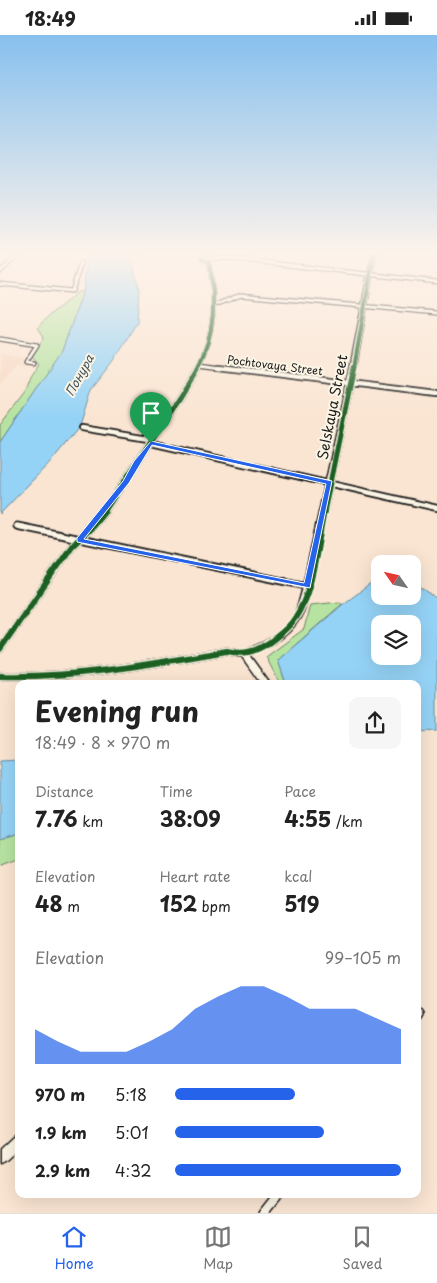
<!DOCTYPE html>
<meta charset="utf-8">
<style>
:root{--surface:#fff;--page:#f6f6f6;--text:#222;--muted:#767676;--line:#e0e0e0;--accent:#2563eb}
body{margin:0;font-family:"Playpen Sans",sans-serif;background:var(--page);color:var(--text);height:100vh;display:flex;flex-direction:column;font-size:19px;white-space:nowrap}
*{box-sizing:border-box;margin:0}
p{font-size:16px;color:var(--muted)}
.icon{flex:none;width:28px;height:28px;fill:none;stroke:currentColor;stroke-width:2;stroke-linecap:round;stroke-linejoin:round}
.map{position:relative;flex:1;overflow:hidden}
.details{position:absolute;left:15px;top:645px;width:406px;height:518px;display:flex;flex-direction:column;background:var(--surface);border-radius:10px;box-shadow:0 5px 20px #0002}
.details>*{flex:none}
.needle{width:32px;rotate:304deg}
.fabs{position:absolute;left:371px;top:520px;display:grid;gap:10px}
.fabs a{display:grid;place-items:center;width:50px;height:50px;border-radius:10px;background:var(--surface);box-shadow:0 5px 20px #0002;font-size:25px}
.pin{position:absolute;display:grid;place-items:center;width:42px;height:42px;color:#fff;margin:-51px -21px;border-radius:50% 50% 50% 0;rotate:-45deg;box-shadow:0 0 5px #0007}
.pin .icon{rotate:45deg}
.round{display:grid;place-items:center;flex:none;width:52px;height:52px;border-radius:10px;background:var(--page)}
.summary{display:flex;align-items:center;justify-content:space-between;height:85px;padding:0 20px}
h1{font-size:28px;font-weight:700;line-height:38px}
.metrics{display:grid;grid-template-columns:repeat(3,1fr);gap:8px;height:85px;padding:5px 20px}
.metrics div{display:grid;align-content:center}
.metrics b{font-size:21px;font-weight:700}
.metrics small{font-size:14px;font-weight:400}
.metrics p{font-size:14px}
.chart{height:140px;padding:10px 20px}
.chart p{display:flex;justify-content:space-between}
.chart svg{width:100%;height:90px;margin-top:5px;fill:var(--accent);opacity:.7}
ul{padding:0 20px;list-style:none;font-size:16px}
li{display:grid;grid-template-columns:80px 60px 1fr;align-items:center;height:38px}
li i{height:12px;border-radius:6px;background:var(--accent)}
.status{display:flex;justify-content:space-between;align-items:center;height:35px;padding:0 25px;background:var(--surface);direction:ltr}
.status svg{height:14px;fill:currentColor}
.menu{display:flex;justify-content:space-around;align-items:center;height:70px;border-top:1px solid var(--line);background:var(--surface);font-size:14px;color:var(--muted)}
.menu a{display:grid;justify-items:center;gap:2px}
.menu .on{color:var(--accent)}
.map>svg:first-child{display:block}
.built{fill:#f8dac4}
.green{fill:#b6e3a2;stroke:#69805f}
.water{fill:#95d3f6;stroke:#658a9f;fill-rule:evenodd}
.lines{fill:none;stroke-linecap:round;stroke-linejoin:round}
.street-far3-casing{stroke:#1c1c1c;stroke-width:5.5}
.street-far2-casing{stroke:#1c1c1c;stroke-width:8}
.street-far1-casing{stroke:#1c1c1c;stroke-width:9}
.street-casing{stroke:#1c1c1c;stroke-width:12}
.secondary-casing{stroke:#1c1c1c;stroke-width:3}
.street-far3{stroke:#fcf5e5;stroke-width:3}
.street-far2{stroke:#fcf5e5;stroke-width:4.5}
.street-far1{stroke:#fcf5e5;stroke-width:5.5}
.street{stroke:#fcf5e5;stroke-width:9}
.secondary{fill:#fcf5e5;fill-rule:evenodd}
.cycleway-far2-casing{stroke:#fcf5e5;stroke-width:5.5}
.cycleway-far1-casing{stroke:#fcf5e5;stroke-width:8}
.cycleway-casing{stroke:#fcf5e5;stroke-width:9}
.cycleway-far2{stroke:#1b5e20;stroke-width:4}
.cycleway-far1{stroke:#1b5e20;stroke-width:5}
.cycleway{stroke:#1b5e20;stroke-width:6}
.route{fill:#2563eb;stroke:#fff;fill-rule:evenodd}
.labels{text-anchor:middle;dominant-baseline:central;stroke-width:4;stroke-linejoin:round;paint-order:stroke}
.far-street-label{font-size:11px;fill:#1c1c1c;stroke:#fcf5e5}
.far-water-label{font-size:12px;font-style:italic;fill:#40535d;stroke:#fcf5e5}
.street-label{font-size:14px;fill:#1c1c1c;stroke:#fcf5e5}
</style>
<div class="status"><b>18:49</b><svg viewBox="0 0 49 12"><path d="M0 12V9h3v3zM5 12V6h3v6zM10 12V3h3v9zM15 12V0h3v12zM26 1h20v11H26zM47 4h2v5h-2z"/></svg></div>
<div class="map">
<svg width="437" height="1178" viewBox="0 0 437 1178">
<rect width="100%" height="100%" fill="#fae5d2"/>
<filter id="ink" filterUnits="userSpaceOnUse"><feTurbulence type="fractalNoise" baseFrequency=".02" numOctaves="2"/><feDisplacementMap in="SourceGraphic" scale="10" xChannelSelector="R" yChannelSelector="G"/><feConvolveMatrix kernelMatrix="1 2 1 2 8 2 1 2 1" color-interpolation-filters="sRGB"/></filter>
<g filter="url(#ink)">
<!-- built -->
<polygon class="built" points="0,319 23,323 19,329 28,330 27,332 17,330 0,349"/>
<!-- green -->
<g class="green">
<path d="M78,257h5l-21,59 -62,91v-17l25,-33 6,-16 8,-12 -7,-8 12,-19 -6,-10c13,-15 26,-23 40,-35z"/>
<polygon points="340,567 342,569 278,625 286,649 280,649 266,622 304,594 310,570"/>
<polygon points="19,798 19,824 0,831 0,804"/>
</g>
<!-- water -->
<g class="water">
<polygon points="88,218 140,218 131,222 139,253 137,287 113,327 91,355 80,391 53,424 0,479 0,407 62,316 83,257"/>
<path d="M380,542v19h32l1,-15 24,18v132l-19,1v-48h-132l-8,-24 64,-55zM380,589h32v32h-32z"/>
<polygon points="19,725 19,798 0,804 0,726"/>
</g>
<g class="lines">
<!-- street-far3 casing -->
<g class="street-far3-casing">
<g id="street-far3">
<polyline points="202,224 225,223 437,247"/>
<polyline points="0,237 20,218"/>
<polyline points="0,249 72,256 81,228"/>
<polyline points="215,270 241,260 437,278"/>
<polyline points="0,304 37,310 26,327 34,328"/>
<polyline points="199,329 229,333"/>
<path d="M197,333c19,-35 19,-68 12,-106l-7,-3"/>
</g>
</g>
<!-- street-far2 casing -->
<g class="street-far2-casing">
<g id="street-far2">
<polyline points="219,332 437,359"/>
<polyline points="82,393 148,404 151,408 437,473"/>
<polyline points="104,477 180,362 198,332"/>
</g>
</g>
<!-- street-far1 casing -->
<g class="street-far1-casing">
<g id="street-far1">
<polyline points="17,491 307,551"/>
<polyline points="0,614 72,511 91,493 105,476"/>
<path d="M0,641c77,2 151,-12 227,-25l17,3"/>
</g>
</g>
<!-- street casing -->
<g class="street-casing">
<g id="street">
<polyline points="418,983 420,980"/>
<polyline points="265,1178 280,1159"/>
</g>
</g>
<!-- secondary casing -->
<g class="secondary-casing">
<g id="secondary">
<path d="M372,218h4l-23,131 -42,202c-3,9 -5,18 -8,26 -10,22 -32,35 -54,43l21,29h-9l-21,-30 1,-2c21,-8 44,-19 54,-39 4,-9 6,-18 8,-27l44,-202z"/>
<polygon points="19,1098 19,1113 4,1127 0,1129 0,1114 15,1100"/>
</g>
</g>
<!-- street-far3 -->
<use href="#street-far3" class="street-far3"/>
<!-- street-far2 -->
<use href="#street-far2" class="street-far2"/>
<!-- street-far1 -->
<use href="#street-far1" class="street-far1"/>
<!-- street -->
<use href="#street" class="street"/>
<!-- secondary -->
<use href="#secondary" class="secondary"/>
<!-- cycleway-far2 casing -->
<g class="cycleway-far2-casing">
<g id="cycleway-far2">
<path d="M197,333c19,-35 19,-68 12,-106l-7,-3"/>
<polyline points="354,333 374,218"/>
</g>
</g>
<!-- cycleway-far1 casing -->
<g class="cycleway-far1-casing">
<g id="cycleway-far1">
<polyline points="104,477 180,362 198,332"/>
<polyline points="324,477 354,332"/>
</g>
</g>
<!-- cycleway casing -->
<g class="cycleway-casing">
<g id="cycleway">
<polyline points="0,614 72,511 91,493 105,476"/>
<path d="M0,641c77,2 151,-12 227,-25 17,4 28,1 43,-9 9,-7 19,-14 25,-24 19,-28 22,-75 29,-107"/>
</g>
</g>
<!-- cycleway-far2 -->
<use href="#cycleway-far2" class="cycleway-far2"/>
<!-- cycleway-far1 -->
<use href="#cycleway-far1" class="cycleway-far1"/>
<!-- cycleway -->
<use href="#cycleway" class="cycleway"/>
</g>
</g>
<!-- sky -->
<linearGradient id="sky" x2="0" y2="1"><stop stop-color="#87c0ee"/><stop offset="0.57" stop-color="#fdf3eb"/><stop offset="1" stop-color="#fdf3eb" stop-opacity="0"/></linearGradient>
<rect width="437" height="383" fill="url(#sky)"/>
<!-- route -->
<path class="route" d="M151,406l181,40 -22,107 -233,-46v-4l46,-57 11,-20zM152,410l174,39 -22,99 -220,-44 45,-56z"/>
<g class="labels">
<!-- far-street labels -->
<g class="far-street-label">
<text transform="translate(275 330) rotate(7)">Pochtovaya Street</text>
</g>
<!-- far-water labels -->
<g class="far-water-label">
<text transform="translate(79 340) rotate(-61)">Понура</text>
</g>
<!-- street labels -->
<g class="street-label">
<text transform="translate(332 372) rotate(-79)">Selskaya Street</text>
</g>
</g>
</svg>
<div class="fabs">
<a><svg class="needle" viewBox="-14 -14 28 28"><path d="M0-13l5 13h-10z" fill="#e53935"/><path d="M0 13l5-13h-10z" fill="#767676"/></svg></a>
<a><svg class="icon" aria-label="layers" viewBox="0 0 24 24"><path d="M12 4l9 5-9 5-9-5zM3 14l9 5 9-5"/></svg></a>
</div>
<div class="pin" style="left:151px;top:408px;background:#1e9e55"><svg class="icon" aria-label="arrive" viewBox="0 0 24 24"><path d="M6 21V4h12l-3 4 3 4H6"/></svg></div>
<section class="details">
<div class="summary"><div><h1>Evening run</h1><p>18:49 · 8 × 970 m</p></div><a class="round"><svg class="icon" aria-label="share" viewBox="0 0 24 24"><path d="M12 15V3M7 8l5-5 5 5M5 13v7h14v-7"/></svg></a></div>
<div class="metrics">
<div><p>Distance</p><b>7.76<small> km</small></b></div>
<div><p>Time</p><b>38:09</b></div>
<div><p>Pace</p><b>4:55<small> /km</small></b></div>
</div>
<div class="metrics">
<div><p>Elevation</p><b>48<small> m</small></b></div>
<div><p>Heart rate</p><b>152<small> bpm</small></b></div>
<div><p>kcal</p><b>519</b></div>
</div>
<div class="chart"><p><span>Elevation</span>99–105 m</p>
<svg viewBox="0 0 160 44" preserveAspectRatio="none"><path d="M0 44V27L10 33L20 38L30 38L40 38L50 33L60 27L70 17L80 11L90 6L100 6L110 11L120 17L130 17L140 17L150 22L160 27V44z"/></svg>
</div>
<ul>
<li><b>970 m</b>5:18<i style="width:53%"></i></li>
<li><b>1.9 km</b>5:01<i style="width:66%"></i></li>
<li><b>2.9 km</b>4:32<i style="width:100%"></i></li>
</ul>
</section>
</div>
<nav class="menu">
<a class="on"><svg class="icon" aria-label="home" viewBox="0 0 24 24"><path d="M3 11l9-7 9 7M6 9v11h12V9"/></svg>Home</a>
<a><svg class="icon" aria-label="map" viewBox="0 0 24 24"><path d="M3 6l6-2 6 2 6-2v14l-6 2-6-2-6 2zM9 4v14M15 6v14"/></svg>Map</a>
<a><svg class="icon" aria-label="saved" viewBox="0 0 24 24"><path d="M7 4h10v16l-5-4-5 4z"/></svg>Saved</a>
</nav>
